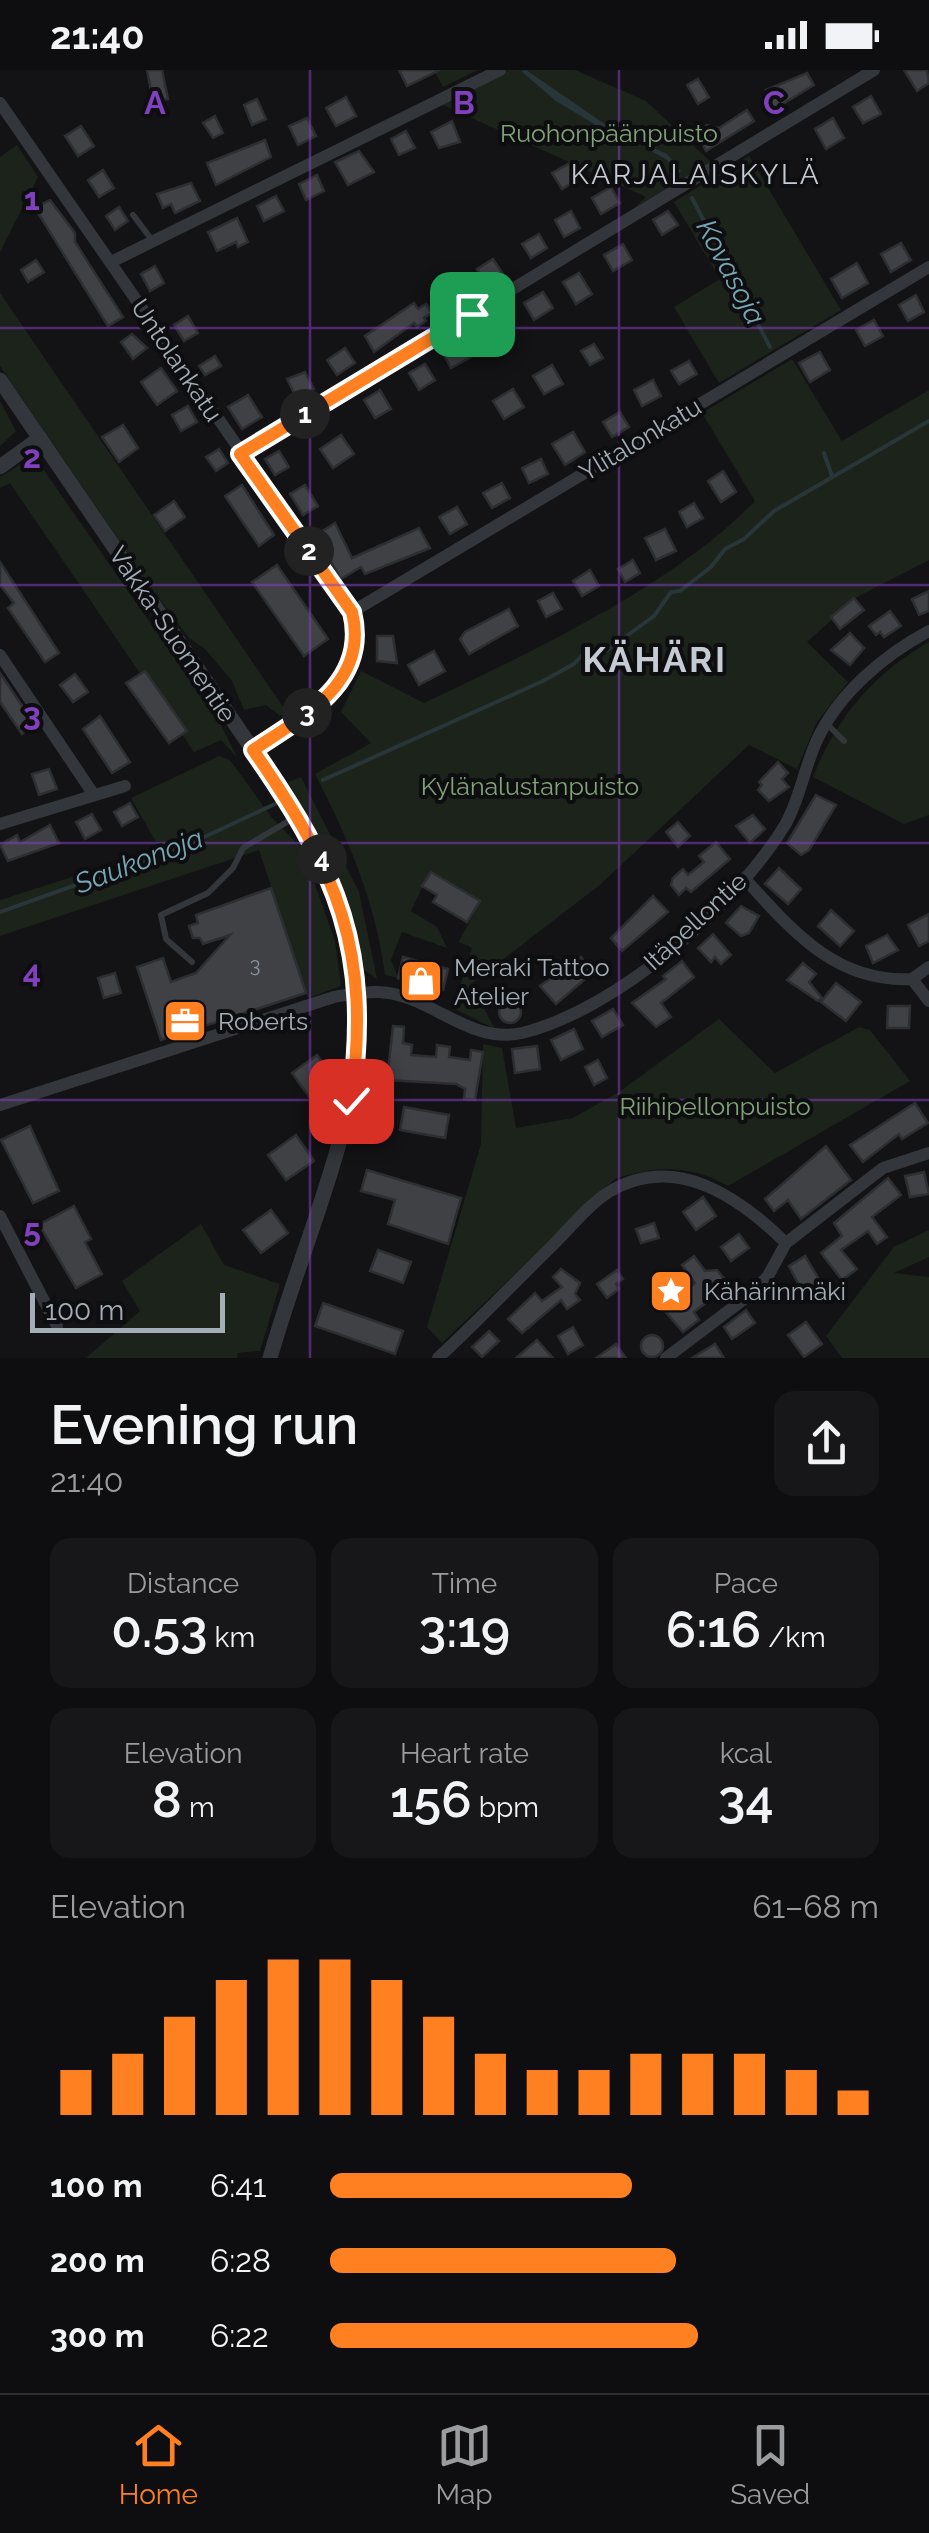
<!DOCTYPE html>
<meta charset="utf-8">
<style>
:root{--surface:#0e0e10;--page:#171719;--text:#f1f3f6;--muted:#9b9c9f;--line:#2e2e30;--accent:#ff8020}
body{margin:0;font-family:Raleway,sans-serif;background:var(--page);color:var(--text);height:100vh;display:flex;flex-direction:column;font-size:38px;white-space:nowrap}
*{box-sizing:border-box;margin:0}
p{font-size:32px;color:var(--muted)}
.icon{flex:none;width:55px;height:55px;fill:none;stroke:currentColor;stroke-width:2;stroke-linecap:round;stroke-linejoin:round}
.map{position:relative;height:1288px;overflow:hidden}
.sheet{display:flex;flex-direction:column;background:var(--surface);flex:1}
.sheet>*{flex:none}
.scale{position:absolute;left:30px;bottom:25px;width:195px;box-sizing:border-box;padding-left:10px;border:5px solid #a3aeb6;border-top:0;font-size:28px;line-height:35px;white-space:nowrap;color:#a3aeb6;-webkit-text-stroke:8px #0e0e10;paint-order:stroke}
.pin{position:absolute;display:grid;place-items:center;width:85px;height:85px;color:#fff;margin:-42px;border-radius:20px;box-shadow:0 5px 15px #0006}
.km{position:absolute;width:50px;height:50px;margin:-25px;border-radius:50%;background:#222;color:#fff;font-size:28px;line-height:50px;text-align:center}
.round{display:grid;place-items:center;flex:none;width:105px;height:105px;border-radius:20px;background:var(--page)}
.summary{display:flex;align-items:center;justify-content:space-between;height:170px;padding:0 50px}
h1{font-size:55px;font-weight:600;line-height:75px}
.figures{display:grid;grid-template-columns:repeat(3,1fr);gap:15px;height:170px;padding:10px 50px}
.figures div{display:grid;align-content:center;border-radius:20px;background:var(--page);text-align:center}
.figures b{font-size:50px;font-weight:600}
.figures small{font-size:28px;font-weight:400}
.figures p{font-size:28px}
.chart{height:280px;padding:20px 50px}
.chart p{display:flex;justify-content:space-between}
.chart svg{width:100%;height:180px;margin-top:10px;stroke:var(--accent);stroke-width:6}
ul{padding:0 50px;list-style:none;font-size:32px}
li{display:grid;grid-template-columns:160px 120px 1fr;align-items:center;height:75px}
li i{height:25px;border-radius:12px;background:var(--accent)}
.status{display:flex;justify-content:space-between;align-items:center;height:70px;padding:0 50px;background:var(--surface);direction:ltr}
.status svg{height:28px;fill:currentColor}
.dock{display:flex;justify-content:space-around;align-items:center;height:140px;border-top:2px solid var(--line);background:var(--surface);font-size:28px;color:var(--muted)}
.dock a{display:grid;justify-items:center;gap:5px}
.dock .on{color:var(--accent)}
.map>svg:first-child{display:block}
.green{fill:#1b231b}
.water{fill:#283639}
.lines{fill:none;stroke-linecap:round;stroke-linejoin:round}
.stream{stroke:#283639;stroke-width:4}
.building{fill:#3f4145;stroke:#2d2e31;stroke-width:2.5}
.service{stroke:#33363a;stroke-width:6}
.minor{stroke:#33363a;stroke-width:12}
.tertiary{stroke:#33363a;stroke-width:15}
.route-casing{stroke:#fff;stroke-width:20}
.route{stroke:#ff8020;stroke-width:12}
.grid{fill:none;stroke:#8140be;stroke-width:2.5;stroke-opacity:0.55}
.labels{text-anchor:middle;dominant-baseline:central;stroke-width:8;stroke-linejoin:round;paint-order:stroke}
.number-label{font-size:20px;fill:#8a939a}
.park-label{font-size:25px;fill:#80a378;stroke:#0e0e10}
.street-label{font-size:25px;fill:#a3aeb6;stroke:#0e0e10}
.poi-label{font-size:25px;fill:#a3aeb6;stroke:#0e0e10;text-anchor:start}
.neighbourhood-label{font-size:28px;letter-spacing:2.5px;fill:#c4cbd2;stroke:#0e0e10}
.water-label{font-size:28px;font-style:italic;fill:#77a6b5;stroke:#0e0e10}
.district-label{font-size:35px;font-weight:bold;letter-spacing:2.5px;fill:#c4cbd2;stroke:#0e0e10}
.grid-label{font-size:32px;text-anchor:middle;font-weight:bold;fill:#8140be;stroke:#0e0e10;stroke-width:8;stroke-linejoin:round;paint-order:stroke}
</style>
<div class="status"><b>21:40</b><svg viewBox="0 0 49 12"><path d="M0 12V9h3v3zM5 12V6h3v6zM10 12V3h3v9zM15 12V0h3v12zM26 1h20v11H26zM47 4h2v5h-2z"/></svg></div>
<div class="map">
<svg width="929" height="1288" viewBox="0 0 929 1288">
<rect width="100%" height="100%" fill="#131315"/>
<!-- green -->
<g class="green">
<polygon points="434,0 478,0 443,17"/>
<polygon points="508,0 575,0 646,31 711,92 634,138 646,127 443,35"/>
<polygon points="17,75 38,107 0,182 0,87"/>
<polygon points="749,86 841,240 719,313 674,237 720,209 674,132"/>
<polygon points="0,223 286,641 280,646 266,635 244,640 232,611 205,579 189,568 152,519 0,296"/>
<path d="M792,289l50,82 87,-51v170l-72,37 -50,45 41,40 -31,40 -20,47 -48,-24 -148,139 -130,100 24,45 -42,-21 19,-60 -13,-6 21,-41 -50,-30 -19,40 26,16 10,21 -45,-16 -11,28 7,18 -13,-3c-9,-72 -37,-137 -70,-201l56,-31 -30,-31 20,-41 63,32c107,-51 249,-117 331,-202l-53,-88z"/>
<polygon points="0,331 16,361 0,376"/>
<polygon points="34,386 220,653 237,687 221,670 194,682 10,413 0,418 0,407"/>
<path d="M929,572v173l-25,9 -91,-47c23,-59 61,-104 116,-135z"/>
<polygon points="219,686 230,690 273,749 302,778 335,871 341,916 308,928 259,780 0,866 0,830 160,779 131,728"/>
<path d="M301,707l58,115 18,87 -13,-9c-11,-71 -41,-127 -76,-188z"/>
<path d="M719,949l56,54 84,-46 11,3 40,51 -182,105c-37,-22 -72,-20 -112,-8l-174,165 -15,-16 54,-183 2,-100 19,4 14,80 57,-10 46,-26z"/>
<polygon points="201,1154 224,1195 280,1214 260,1281 238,1283 237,1288 86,1288 140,1241 122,1211"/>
<polygon points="929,1160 929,1187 894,1203 929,1207 929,1288 842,1288 826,1266 894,1177"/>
</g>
<!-- water -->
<polygon class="water" points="526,0 612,59 667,84 681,101 677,105 667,90 631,69 611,64 556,31 521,1"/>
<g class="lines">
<!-- stream -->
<g class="stream">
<polyline points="692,128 770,277"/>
<polyline points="824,383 832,406"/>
<polyline points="323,710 543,611 574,594 586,581 606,581 654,546 671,522 680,521 711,497 725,479 744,469 774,441 929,351"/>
<polyline points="0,842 187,775 275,734"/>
</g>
</g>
<!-- building -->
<g class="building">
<polygon points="147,0 162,0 168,29 153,32"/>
<polygon points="399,0 440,0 407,16"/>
<polygon points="904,0 927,0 929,13 917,21"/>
<polygon points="807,3 814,15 771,41 762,27 768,24 766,20"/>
<polygon points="698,9 709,27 698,34 687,15"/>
<polygon points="871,26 881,44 863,53 853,37"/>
<polygon points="346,27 356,46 336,56 326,38"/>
<polygon points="257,29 266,49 252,55 244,35"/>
<polygon points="747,40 754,51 706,81 696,61 707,55 719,58"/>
<polygon points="215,46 223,63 213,68 203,53"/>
<polygon points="307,48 316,66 298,75 289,56"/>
<polygon points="833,48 844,68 826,79 815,59"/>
<polygon points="452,51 460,72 439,78 431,62"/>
<polygon points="81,56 94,76 78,86 65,66"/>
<polygon points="406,61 415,78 399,85 391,69"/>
<polygon points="265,70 271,87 216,115 207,93"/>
<polygon points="359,81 374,102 348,115 335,92"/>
<polygon points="570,93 580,108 562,119 552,103"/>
<polygon points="103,100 114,118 99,127 88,110"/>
<polygon points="317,105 324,121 306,130 299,114"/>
<polygon points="191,113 200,131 175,143 171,134 163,138 157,124"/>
<polygon points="611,117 620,133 601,144 592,128"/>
<polygon points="276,126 284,141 264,151 257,136"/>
<polygon points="50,130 75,163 75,172 123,247 108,256 35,138"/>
<polygon points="119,137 128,151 115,160 106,146"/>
<polygon points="571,141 580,158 564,167 555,150"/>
<polygon points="668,141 678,155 662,165 653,150"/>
<polygon points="237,148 248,172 238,177 236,172 217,181 208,162"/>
<polygon points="539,164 547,178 531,188 522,174"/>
<polygon points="901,173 911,190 891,202 881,184"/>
<polygon points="623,174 632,190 613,201 604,185"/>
<polygon points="493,189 503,204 486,214 477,199"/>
<polygon points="36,190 44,202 28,212 21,200"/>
<polygon points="857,193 868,213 842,228 831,209"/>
<polygon points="155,196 164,213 150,221 141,204"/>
<polygon points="579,203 592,224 576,234 563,212"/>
<polygon points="460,211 470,226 456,235 446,219"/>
<polygon points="543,222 553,238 534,250 524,233"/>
<polygon points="916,225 924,242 908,251 899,235"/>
<polygon points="414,233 418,239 426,234 432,243 424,248 426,251 417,257 414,253 374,282 365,266"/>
<polygon points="188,246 198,263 184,271 174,255"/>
<polygon points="502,249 510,264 493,273 485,258"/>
<polygon points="874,250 883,266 865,276 856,260"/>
<polygon points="132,264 147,278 133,289 121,272"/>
<polygon points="463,273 471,287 451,298 444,285"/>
<polygon points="594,274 603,288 590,295 581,281"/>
<polygon points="345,278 355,293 337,305 327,290"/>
<polygon points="820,282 830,300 810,312 799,293"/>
<polygon points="215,286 221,296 205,305 199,296"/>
<polygon points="689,291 697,304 679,314 671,301"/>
<polygon points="425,294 435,310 419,320 409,303"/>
<polygon points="552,295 563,314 544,324 533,306"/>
<polygon points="161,298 177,321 157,335 141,312"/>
<polygon points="305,302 314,319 296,327 287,309"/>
<polygon points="653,310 661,326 642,336 634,320"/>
<polygon points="513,319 524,337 504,349 493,331"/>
<polygon points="380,320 391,339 375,348 364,330"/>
<polygon points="248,325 262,347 242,359 228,337"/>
<polygon points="188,336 197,352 181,361 172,345"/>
<polygon points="620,342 629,357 612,367 603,352"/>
<polygon points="123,355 138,378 119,392 102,367"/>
<polygon points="573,362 585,382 565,395 552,374"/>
<polygon points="341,365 354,384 333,398 320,379"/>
<polygon points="219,379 228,393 216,401 206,387"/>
<polygon points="279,381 289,397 275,405 265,389"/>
<polygon points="541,389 548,404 529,413 522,398"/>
<polygon points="723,401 736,422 721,432 708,411"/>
<polygon points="502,413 510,428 492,438 483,423"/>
<polygon points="242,415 274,465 259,476 225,426"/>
<polygon points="305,415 318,436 303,445 290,424"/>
<polygon points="174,431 185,447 165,461 154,445"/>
<polygon points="694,433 703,448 687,457 679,442"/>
<polygon points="457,437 467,454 450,464 439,447"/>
<polygon points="335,453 352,488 419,458 430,478 365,504 361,497 341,509 316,465"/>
<polygon points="665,459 676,481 656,490 645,468"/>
<polygon points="633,490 640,503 625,512 618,499"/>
<polygon points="0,492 59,583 45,592 8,538 14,533 0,515"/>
<polygon points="277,495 328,569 304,586 252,512"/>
<polygon points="590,500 599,516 582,526 573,511"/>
<polygon points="929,521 929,541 919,545 912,529"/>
<polygon points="553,523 562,539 546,547 538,531"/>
<polygon points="854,528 864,540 840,559 831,547"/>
<polygon points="509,539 518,556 469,584 460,569 465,562"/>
<polygon points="890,541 901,556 884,567 880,562 876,565 869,556"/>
<polygon points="850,563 864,578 850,595 831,580"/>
<polygon points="377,566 393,566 397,593 377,591"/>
<polygon points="434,581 445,601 419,615 408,595"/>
<polygon points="145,601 187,661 169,673 126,613"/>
<polygon points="0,603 35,655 22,664 0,632"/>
<polygon points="75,604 88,622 73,632 60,615"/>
<polygon points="100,646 130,692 112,703 83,659"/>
<polygon points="778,692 788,703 782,709 789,717 769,731 758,720 762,715 759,712"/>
<polygon points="49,699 57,719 39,725 32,704"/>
<polygon points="816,725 836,735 809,780 801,785 787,773"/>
<polygon points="130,733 138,747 122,756 114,742"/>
<polygon points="92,744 101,760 85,769 76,752"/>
<polygon points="753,745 765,759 750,773 736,756"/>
<polygon points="678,752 690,766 678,777 666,762"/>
<polygon points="50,755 59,773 8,791 0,775 17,765 20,772"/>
<polygon points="716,772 730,789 691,822 686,818 679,825 671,815 673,808 683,799 688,805 704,792 699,786"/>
<polygon points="779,798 801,819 788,834 765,814"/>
<polygon points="431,802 480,831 467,852 433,832 437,825 422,816"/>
<polygon points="271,818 306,923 161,970 137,897 163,888 171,912 196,903 230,865 203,874 200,868 193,868 189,856 198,853 196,845"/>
<polygon points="653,826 668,842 622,881 611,868"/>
<polygon points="741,836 759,846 749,863 741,866 726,853"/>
<polygon points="831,840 854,861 840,876 818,856"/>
<polygon points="929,844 929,871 919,876 908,855"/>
<polygon points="713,864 731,885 721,894 715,887 711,892 698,878"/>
<polygon points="887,865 898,880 873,893 866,876"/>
<polygon points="403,887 448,899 443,920 398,908"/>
<polygon points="581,887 592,903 556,934 540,916"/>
<polygon points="682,891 694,907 661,933 671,947 656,957 632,933 666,909 663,906"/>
<polygon points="803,893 816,904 809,912 822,928 818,931 787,910"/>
<polygon points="115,903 121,923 104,928 98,908"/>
<polygon points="836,913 861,932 846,951 821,932"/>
<circle cx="510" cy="942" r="11"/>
<polygon points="888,936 910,936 909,958 887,958"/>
<polygon points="613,939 623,955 602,967 592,951"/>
<polygon points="393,956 404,957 403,973 412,975 411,985 436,987 437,975 450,977 449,987 470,990 471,980 483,982 475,1030 464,1029 465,1019 456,1014 387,1010"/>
<polygon points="574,959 583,979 561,990 551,970"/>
<polygon points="537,976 540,999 515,1003 512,979"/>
<polygon points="317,985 335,1010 310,1028 292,1003"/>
<polygon points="598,990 607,1008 594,1015 585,997"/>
<polygon points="915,1033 928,1053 902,1069 899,1064 863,1092 850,1075"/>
<polygon points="404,1037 449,1045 445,1068 400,1060"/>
<polygon points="30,1056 59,1121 33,1133 1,1070"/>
<polygon points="296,1065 314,1091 286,1110 268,1085"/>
<polygon points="826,1076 851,1110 801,1149 788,1130 774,1141 765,1129"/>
<polygon points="367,1100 461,1128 448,1174 388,1154 395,1130 361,1121"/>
<polygon points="924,1102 929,1124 910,1127 905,1106"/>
<polygon points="888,1108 901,1125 872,1147 887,1167 877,1174 868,1161 841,1180 857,1199 842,1210 821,1183 842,1166 834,1153"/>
<polygon points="703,1127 716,1146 696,1160 683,1142"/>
<polygon points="74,1136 91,1169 85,1172 102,1204 76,1218 42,1160 42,1153"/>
<polygon points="271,1140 288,1163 261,1183 243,1160"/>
<polygon points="654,1153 659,1168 641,1173 636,1159"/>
<polygon points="739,1164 749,1178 731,1191 721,1177"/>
<polygon points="378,1180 411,1192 403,1213 370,1201"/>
<polygon points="694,1186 705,1201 717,1200 727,1212 722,1216 724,1219 694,1242 699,1250 683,1262 664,1240 695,1213 682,1195"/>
<polygon points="805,1186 825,1219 813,1226 808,1217 802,1221 789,1196"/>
<polygon points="561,1199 580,1213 575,1224 580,1230 567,1239 561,1230 522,1263 508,1249 535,1223 542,1231 562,1217 553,1207"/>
<polygon points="617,1200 623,1209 616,1214 619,1219 607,1228 597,1214"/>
<polygon points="323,1233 403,1261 395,1284 315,1256"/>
<polygon points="746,1240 755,1253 732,1269 724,1257"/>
<polygon points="806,1252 822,1274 804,1287 788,1265"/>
<polygon points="573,1257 583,1275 568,1284 558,1266"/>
<polygon points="489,1261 499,1271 482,1287 472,1277"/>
<circle cx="652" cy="1276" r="11"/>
<polygon points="537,1270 553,1288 516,1288"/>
<polygon points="616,1274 626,1288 596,1288"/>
<polygon points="715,1274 724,1288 692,1288"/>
</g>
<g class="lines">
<!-- service -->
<g class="service">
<polyline points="133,145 152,170"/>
<polyline points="827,654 844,671"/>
<polyline points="192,892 166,869 161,845 208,823 233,798 243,778 297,746"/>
</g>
<!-- minor -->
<g class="minor">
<path d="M0,33l352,509c18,71 -50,105 -99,139"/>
<polyline points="111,192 500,0"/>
<polyline points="240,384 874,0"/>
<polyline points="352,542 929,197"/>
<polyline points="0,585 94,725"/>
<polyline points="0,754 125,716"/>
<path d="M744,808c48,52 91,105 168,101"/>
<polyline points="912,909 929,931"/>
<polyline points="912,909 929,897"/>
<path d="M0,1035l334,-108c14,-2 30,-6 45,-5 51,2 90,53 143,41 94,-23 213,-126 263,-208 15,-26 19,-57 32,-85 22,-47 67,-85 112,-109"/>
<polyline points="0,1146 57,1256"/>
<path d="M438,1288c39,-36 77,-76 115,-113 18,-18 35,-40 56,-53 66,-40 130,5 177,51"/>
<polyline points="666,1288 752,1223 768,1206 786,1173 883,1098 929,1083"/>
</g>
<!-- tertiary -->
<g class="tertiary">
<path d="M0,310l298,436c125,197 28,347 -28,542"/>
<polyline points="0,397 40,368"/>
</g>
</g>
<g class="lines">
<!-- route casing -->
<g class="route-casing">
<path id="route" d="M351,1031c21,-151 -13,-229 -98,-351 49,-33 117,-67 99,-138l-112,-158 232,-140"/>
</g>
<!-- route -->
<use href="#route" class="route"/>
</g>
<!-- grid -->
<path class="grid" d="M310,0v1288M619,0v1288M0,258h929M0,515h929M0,773h929M0,1030h929"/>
<!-- icons -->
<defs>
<g id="shop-square" transform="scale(2.25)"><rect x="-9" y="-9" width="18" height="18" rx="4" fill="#ff8020" stroke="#0e0e10"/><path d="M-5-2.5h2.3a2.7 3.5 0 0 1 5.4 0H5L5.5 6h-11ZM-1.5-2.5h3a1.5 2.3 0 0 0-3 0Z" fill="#fff"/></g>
<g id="office-square" transform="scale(2.25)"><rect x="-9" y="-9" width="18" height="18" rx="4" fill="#ff8020" stroke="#0e0e10"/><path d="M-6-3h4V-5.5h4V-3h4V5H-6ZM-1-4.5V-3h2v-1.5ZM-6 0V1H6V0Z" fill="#fff"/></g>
<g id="sight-square" transform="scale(2.25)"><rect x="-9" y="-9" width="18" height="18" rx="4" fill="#ff8020" stroke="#0e0e10"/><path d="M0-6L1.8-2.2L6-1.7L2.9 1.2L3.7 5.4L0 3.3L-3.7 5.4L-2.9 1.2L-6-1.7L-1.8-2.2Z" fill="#fff"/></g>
</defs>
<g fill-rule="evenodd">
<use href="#shop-square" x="421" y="911"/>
<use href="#office-square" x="185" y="951"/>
<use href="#sight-square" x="671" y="1221"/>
</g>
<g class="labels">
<!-- number labels -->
<g class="number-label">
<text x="255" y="895">3</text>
</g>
<!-- park labels -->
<g class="park-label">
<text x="609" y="63">Ruohonpäänpuisto</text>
<text x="530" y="716">Kylänalustanpuisto</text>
<text x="715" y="1036">Riihipellonpuisto</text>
</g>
<!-- street labels -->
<g class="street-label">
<text transform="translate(177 290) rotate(56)">Untolankatu</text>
<text transform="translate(640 369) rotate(-31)">Ylitalonkatu</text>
<text transform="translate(173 564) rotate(56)">Vakka-Suomentie</text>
<text transform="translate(695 851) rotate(-43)">Itäpellontie</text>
</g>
<!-- poi labels -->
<g class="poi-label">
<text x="454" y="897">Meraki Tattoo<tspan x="454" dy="29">Atelier</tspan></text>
<text x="218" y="951">Roberts</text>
<text x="704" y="1221">Kähärinmäki</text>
</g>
<!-- neighbourhood labels -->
<g class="neighbourhood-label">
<text x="696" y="104">KARJALAISKYLÄ</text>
</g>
<!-- water labels -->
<g class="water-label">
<text transform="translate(731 202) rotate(62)">Kovasoja</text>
<text transform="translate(139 791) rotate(-21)">Saukonoja</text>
</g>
<!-- district labels -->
<g class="district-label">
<text x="655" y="589">KÄHÄRI</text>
</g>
</g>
<g class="grid-label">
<text x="155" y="44">A</text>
<text x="464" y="44">B</text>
<text x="774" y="44">C</text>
<text x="32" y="140">1</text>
<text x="32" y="398">2</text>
<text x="32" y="655">3</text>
<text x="32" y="913">4</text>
<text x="32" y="1171">5</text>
</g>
</svg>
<div class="scale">100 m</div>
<div class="pin" style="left:472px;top:244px;background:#1e9e55"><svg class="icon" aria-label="arrive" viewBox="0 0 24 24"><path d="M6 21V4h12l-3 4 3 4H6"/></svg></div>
<div class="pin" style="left:351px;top:1031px;background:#d93025"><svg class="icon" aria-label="check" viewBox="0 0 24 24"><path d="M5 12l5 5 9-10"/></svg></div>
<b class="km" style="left:305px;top:344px">1</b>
<b class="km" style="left:309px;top:481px">2</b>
<b class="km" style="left:307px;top:643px">3</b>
<b class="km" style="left:322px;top:789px">4</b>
</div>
<section class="sheet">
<div class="summary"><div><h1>Evening run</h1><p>21:40</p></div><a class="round"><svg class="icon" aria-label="share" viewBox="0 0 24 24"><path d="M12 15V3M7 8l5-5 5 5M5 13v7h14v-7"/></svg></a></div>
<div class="figures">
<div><p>Distance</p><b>0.53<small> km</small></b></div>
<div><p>Time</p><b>3:19</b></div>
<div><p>Pace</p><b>6:16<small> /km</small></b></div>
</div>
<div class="figures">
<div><p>Elevation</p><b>8<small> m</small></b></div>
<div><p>Heart rate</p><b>156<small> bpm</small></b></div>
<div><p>kcal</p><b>34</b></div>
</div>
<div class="chart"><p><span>Elevation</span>61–68 m</p>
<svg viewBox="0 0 160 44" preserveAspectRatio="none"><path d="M5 44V33M15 44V29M25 44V20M35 44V11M45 44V6M55 44V6M65 44V11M75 44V20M85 44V29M95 44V33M105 44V33M115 44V29M125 44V29M135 44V29M145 44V33M155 44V38"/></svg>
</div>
<ul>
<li><b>100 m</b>6:41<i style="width:55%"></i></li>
<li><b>200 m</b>6:28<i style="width:63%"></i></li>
<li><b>300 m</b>6:22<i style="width:67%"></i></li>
</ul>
</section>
<nav class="dock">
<a class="on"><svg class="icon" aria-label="home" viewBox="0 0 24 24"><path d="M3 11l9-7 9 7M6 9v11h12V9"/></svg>Home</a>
<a><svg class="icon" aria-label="map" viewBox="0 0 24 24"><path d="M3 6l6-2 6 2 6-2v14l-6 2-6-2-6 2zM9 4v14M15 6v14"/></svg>Map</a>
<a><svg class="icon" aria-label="saved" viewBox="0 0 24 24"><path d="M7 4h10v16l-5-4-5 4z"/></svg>Saved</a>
</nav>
